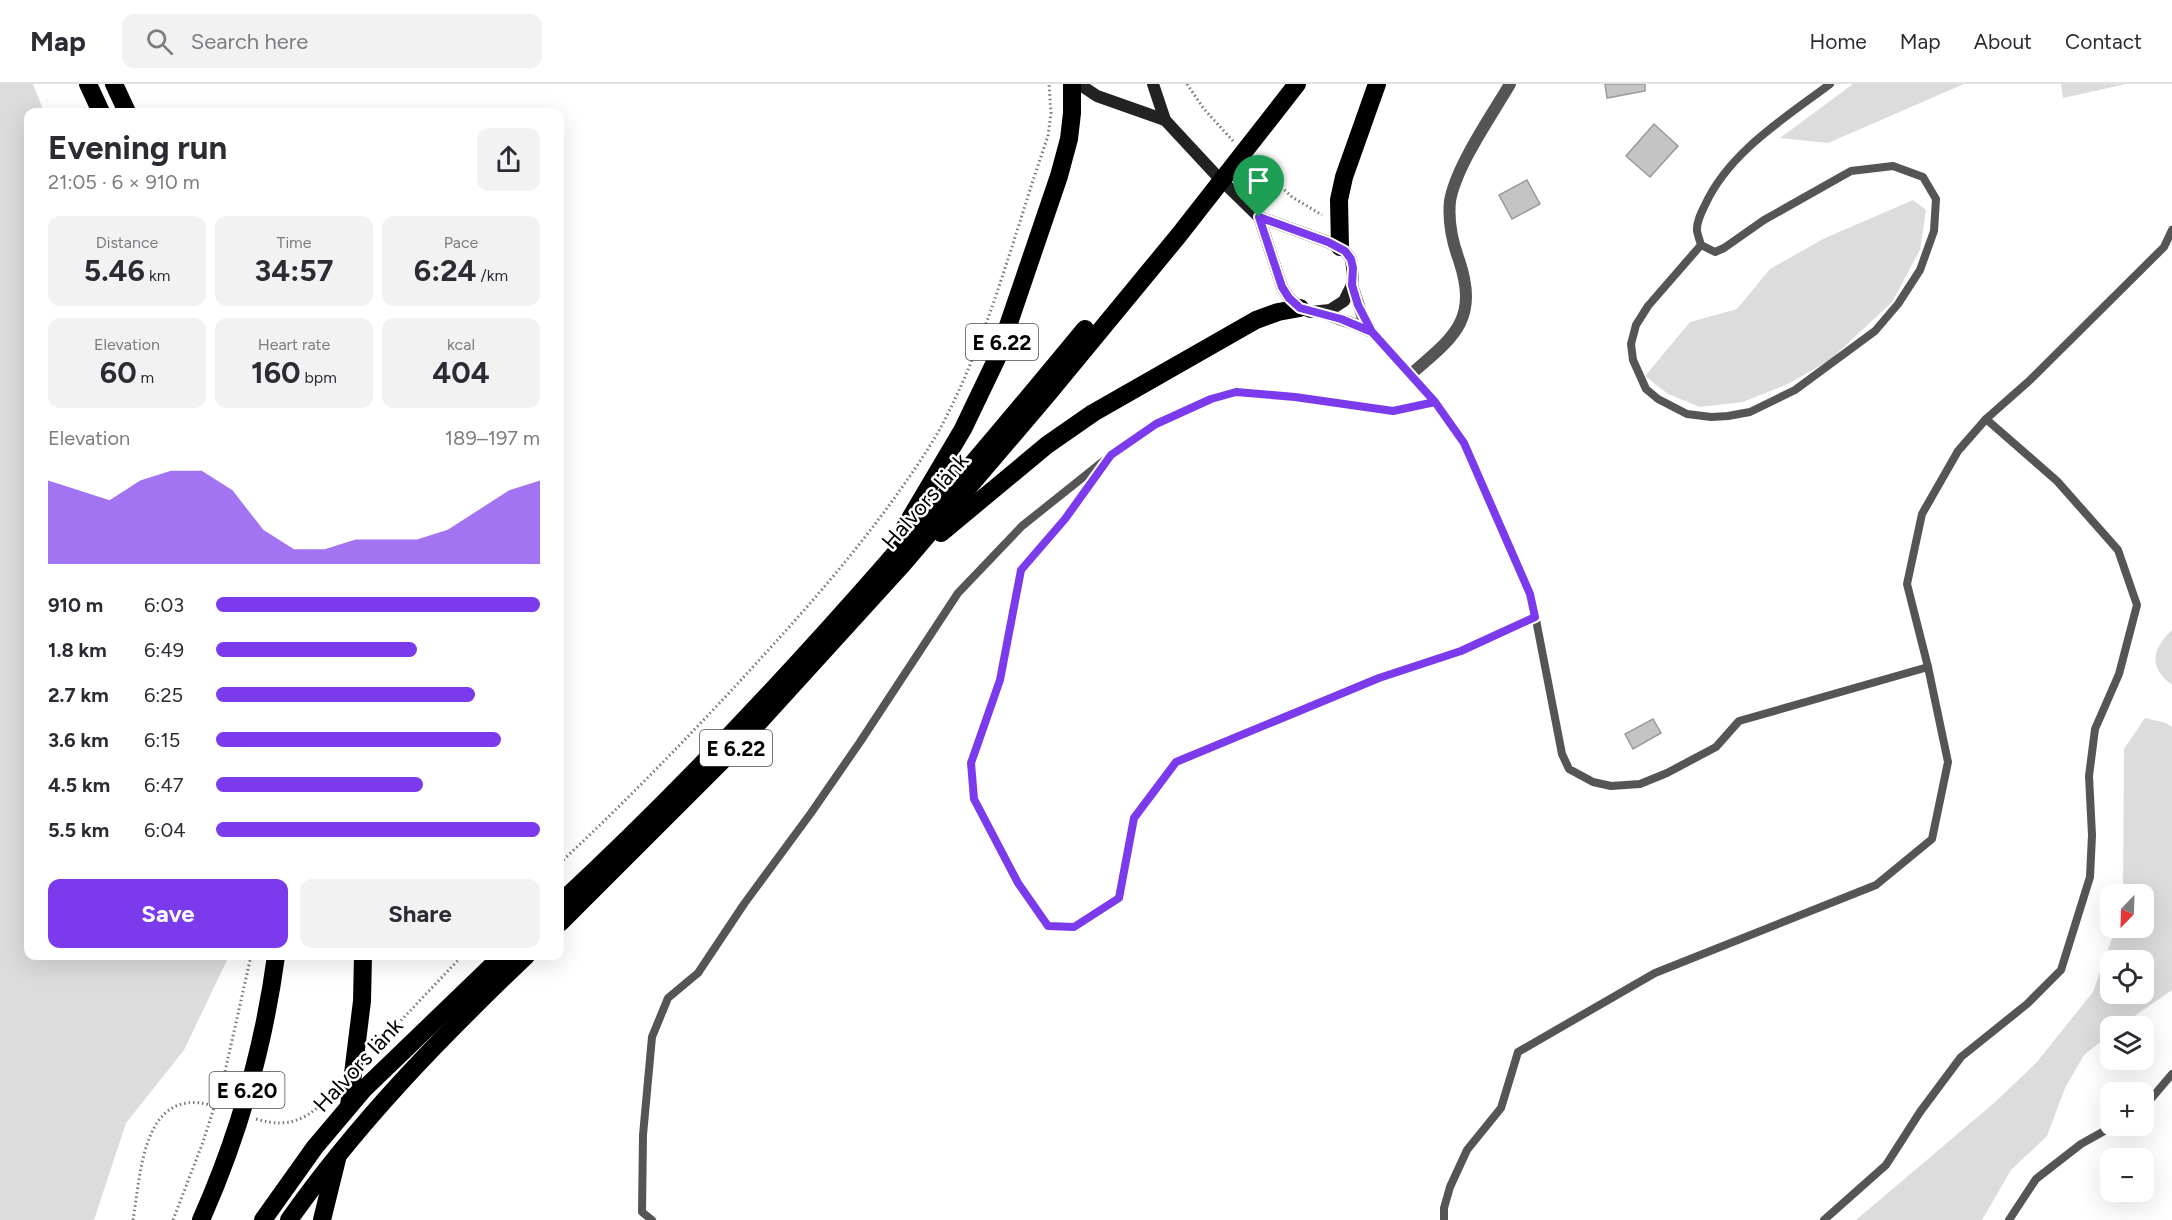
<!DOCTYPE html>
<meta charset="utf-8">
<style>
:root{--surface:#fff;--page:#f2f2f3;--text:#2b2b33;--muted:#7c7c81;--line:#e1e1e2;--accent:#7c3aed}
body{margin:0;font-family:Figtree,sans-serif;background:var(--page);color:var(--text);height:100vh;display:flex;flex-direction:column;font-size:22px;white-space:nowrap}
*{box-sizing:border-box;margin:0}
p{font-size:20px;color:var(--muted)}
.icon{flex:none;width:33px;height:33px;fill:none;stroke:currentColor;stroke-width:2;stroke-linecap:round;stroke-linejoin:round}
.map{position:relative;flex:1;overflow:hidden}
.panel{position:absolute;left:24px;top:24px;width:540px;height:852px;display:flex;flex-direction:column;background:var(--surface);border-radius:12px;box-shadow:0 6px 24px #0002}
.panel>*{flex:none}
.needle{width:39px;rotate:203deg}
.fabs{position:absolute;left:2100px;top:800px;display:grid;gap:12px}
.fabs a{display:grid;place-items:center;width:54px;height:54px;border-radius:12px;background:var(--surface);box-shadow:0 6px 24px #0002;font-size:30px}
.pin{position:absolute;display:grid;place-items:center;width:51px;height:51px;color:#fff;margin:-62px -26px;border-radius:50% 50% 50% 0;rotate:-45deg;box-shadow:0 0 6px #0007}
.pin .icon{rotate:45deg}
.round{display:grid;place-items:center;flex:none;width:63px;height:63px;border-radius:12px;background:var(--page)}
.headline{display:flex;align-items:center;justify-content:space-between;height:102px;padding:0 24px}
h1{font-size:33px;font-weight:700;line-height:45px}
.stats{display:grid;grid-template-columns:repeat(3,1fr);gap:9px;height:102px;padding:6px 24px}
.stats div{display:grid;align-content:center;border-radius:12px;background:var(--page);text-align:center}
.stats b{font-size:30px;font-weight:700}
.stats small{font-size:16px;font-weight:400}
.stats p{font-size:16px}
.chart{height:168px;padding:12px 24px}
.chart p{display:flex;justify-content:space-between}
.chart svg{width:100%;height:108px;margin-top:6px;fill:var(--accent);opacity:.7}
.action{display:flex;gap:12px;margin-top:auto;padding:12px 24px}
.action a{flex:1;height:69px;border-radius:12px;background:var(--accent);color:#fff;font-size:24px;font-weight:700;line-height:69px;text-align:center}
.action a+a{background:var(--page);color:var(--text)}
ul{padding:0 24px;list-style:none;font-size:20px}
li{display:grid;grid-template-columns:96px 72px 1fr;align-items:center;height:45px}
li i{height:15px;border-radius:8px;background:var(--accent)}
header{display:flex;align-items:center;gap:36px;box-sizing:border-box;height:84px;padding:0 30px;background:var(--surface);border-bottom:2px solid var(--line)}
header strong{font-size:28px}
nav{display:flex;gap:33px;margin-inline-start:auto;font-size:21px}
.search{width:420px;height:54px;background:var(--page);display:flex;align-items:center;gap:15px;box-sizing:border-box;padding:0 21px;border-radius:12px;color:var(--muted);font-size:22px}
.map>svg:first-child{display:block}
.green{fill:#dcdcdc;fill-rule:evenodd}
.building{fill:#c4c4c4;stroke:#999;stroke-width:1.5}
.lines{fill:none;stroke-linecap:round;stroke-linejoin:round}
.path{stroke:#777;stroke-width:3;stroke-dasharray:1.5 3;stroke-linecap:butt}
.lane{stroke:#555;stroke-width:8}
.street{stroke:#555;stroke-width:12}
.secondary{stroke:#222;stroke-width:12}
.highway{stroke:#000;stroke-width:18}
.route-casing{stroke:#fff;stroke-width:12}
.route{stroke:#7c3aed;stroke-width:8}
.labels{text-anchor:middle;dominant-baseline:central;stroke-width:5;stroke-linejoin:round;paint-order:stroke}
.shield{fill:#fff;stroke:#4c4c4c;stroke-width:1.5}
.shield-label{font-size:21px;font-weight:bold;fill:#000}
.street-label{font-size:22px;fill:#000;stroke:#fff}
</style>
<header>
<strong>Map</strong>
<div class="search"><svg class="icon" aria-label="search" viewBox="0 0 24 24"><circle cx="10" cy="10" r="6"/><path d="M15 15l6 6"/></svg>Search here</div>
<nav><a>Home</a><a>Map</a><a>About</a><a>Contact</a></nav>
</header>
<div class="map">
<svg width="2172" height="1136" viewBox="0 0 2172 1136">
<rect width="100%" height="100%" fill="#fff"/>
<!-- green -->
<g class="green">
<polygon points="0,0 33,0 44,28 28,28 28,872 229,872 184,966 126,1039 94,1136 0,1136"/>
<polygon points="1853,0 1964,0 1828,59 1780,54"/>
<polygon points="2061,0 2126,0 2063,14"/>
<polygon points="1913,116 1926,126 1920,166 1892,218 1830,276 1788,300 1743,318 1700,323 1668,310 1645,292 1690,238 1737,225 1770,185 1823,155"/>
<path d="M2172,546v55c-24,-18 -20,-36 0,-55z"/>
<path d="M2145,634l21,5 6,4v263l-52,36h-10v8l-26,21 -19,33 -18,48 -36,34 -29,50h-126l138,-117 42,-40 57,-71 23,-65h28v-33h-21l1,-145zM2110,876h34v33h-34z"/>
</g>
<!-- building -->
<g class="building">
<polygon points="1605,0 1645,0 1645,7 1607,14"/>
<polygon points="1654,40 1678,62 1650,93 1626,72"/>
<polygon points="1527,96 1540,120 1512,135 1499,111"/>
<polygon points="1653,635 1661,649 1633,665 1625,650"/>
</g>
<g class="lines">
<!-- path -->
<g class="path">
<polyline points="1187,0 1204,25 1233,57"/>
<polyline points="1255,78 1292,113 1322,131"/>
<path d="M560,779c77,-72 150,-148 221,-227 39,-43 77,-88 112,-136 17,-24 35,-49 49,-75 48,-91 72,-192 106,-289l3,-23 -2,-29"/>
<polyline points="373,966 462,872"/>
<path d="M256,1035c37,11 54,-2 78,-28"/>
<path d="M133,1136c8,-46 9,-133 78,-115"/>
<polyline points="173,1136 203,1058 224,992 251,872"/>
</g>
<!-- lane -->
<g class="lane">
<path d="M1701,161l-53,61 -12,19 -5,19 2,16 13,29 12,10 29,15 24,3 17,-1 22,-4 45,-22 80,-59 23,-27 22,-34 14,-39 2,-32 -13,-22 -30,-11 -42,5 -87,49 -40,28 -9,4 -14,-7c-1,-4 -3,-9 -4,-14 -1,-8 4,-18 8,-26 24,-53 80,-87 125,-121"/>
<polyline points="1372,248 1435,318 1464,359 1531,510 1562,670 1569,685 1593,698 1611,702 1640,700 1667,689 1716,663 1739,637 1928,583"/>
<polyline points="1104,380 1065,436 1021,486 1000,596 971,679 974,715 1018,799 1048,842 1074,843 1119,814 1134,734 1176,678 1379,594 1461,567 1535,533"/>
<polyline points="2144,1023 2172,990"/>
<polyline points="652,1136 642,1128 643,1051 652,953 668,914 698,889 744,820 811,729 860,658 958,509 1022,442 1111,371 1156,340 1211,315 1236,308 1295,313 1393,327 1435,318"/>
<polyline points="1444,1136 1444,1124 1450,1103 1467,1066 1501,1024 1518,968 1655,889 1876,801 1932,755 1948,678 1928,583 1907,500 1922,430 1958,367 1986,335 2029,297 2164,163 2172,146"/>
<polyline points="1824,1136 1886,1081 1920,1028 1961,973 2027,920 2061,886 2090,793 2092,751 2089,692 2095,645 2119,590 2137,521 2118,466 2057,397 1986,335"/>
<polyline points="2009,1136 2036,1095 2081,1060 2115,1041"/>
</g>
<!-- street -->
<g class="street">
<polyline points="1352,201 1362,231 1371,247"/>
<polyline points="1319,228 1354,240 1372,248"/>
<path d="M1411,290c43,-37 68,-54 48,-114 -7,-19 -11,-39 -9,-59 6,-35 42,-86 60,-117"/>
</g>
<!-- secondary -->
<g class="secondary">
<polyline points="1079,0 1097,12 1165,36"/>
<polyline points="1153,0 1165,36 1217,92 1259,133 1328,158 1345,167 1351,175 1353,192 1352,201 1344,217 1330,226 1310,228 1300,224 1289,214 1282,203 1259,133"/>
</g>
<!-- highway -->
<g class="highway">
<polyline points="88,0 101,28"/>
<polyline points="114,0 127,28"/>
<polyline points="1340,163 1339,116 1344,93 1377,0"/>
<polyline points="905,443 963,345 997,274 1059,92 1069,55 1072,29 1072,0"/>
<polyline points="941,449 1047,361 1093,329 1256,236 1278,228 1300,224"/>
<path d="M560,819c190,-176 360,-374 525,-574"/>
<polyline points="560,839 740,659 903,480 1048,310 1179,151 1297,0"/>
<polyline points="349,1022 362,917 363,872"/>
<path d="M201,1136c37,-83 63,-175 75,-264"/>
<polyline points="263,1136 315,1063 364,1005 502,872"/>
<path d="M289,1136c69,-98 150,-181 237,-264"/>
<polyline points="322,1136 337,1075"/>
</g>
</g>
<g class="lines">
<!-- route casing -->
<g class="route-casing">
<polyline id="route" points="1259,133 1282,203 1289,214 1300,224 1341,235 1372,248 1435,318 1464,359 1530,510 1535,533 1461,567 1379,594 1176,678 1134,734 1119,814 1074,843 1048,842 1018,799 974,715 971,679 1000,596 1021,486 1065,435 1111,371 1156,340 1211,315 1236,308 1295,313 1393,327 1435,318 1372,248 1358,221 1352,201 1353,184 1351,175 1345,167 1328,158 1259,133"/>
</g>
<!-- route -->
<use href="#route" class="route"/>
</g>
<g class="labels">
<!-- shield labels -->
<g class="shield">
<rect x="966" y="240" width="72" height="36" rx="4.5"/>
<rect x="700" y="646" width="72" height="36" rx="4.5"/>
<rect x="209.5" y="988" width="75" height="36" rx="4.5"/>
</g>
<g class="shield-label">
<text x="1002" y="258">E 6.22</text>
<text x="736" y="664">E 6.22</text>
<text x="247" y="1006">E 6.20</text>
</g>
<!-- street labels -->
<g class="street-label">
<text transform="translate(925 417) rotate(-49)">Halvors länk</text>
<text transform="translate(358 981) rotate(-47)">Halvors länk</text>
</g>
</g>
</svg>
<div class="fabs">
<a><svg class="needle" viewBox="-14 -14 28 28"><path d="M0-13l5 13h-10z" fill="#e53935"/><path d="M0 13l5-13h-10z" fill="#7c7c81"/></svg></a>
<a><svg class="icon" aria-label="locate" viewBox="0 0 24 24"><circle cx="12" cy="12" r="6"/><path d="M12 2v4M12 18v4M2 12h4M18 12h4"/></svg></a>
<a><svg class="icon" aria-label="layers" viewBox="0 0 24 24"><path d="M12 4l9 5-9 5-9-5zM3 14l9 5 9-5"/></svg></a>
<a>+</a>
<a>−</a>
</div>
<div class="pin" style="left:1259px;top:133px;background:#1e9e55"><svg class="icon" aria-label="arrive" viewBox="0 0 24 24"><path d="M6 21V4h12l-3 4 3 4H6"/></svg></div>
<section class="panel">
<div class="headline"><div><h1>Evening run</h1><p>21:05 · 6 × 910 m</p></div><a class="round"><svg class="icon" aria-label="share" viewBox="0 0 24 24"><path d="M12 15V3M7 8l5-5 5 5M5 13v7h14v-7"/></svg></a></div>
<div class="stats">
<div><p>Distance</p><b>5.46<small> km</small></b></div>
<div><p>Time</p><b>34:57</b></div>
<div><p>Pace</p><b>6:24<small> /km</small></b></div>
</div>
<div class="stats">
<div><p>Elevation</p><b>60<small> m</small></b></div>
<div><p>Heart rate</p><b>160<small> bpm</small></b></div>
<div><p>kcal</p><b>404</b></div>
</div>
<div class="chart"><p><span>Elevation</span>189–197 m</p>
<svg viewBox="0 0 160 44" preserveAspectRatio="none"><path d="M0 44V10L10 14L20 18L30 10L40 6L50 6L60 14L70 30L80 38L90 38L100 34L110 34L120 34L130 30L140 22L150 14L160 10V44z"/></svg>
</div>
<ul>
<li><b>910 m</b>6:03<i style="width:100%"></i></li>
<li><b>1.8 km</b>6:49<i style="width:62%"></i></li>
<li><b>2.7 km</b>6:25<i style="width:80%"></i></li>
<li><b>3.6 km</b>6:15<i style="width:88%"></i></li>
<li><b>4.5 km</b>6:47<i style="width:64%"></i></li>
<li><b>5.5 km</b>6:04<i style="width:100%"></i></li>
</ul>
<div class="action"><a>Save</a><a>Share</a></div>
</section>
</div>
